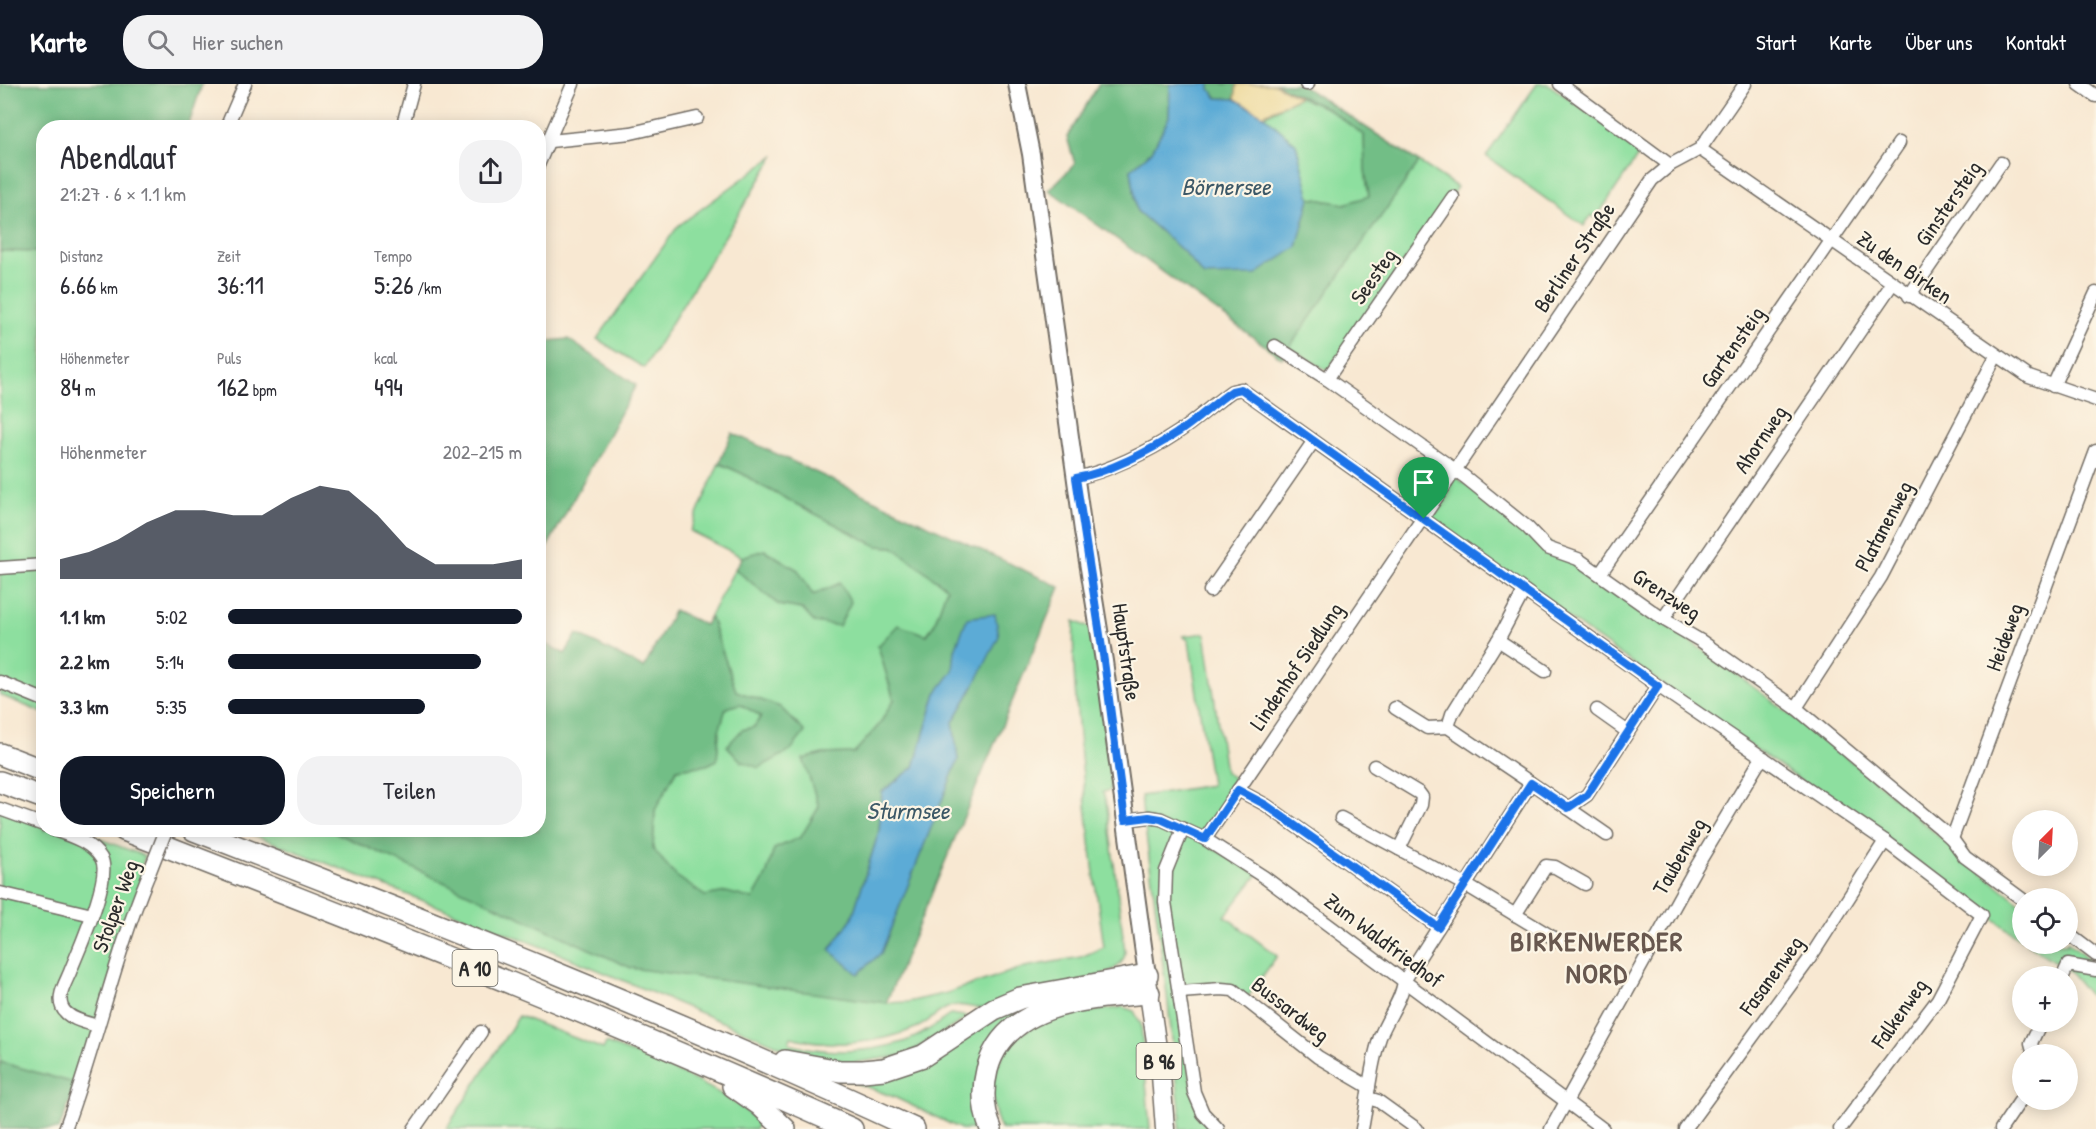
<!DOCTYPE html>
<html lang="de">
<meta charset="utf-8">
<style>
:root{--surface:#fff;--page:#f2f2f3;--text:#2b2b33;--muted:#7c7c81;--accent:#111827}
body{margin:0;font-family:"Patrick Hand",sans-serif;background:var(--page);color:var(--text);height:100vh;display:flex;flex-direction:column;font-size:22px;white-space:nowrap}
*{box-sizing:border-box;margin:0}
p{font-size:20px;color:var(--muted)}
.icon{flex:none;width:33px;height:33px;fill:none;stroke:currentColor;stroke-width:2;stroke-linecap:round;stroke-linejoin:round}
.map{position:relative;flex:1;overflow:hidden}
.panel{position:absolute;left:36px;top:36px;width:510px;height:717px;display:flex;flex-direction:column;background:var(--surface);border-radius:24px;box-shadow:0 3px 15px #0003}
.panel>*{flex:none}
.needle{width:39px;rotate:24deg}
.controls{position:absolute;left:2012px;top:726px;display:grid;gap:12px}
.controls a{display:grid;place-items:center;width:66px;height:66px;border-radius:50%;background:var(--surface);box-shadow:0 3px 15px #0003;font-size:30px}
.pin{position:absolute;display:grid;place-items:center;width:51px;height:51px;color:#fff;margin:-62px -26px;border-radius:50% 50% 50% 0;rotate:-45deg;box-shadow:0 0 6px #0007}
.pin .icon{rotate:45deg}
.round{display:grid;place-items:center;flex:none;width:63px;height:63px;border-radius:24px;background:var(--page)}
.head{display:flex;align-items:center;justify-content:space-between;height:102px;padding:0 24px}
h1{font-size:33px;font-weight:600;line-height:45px}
.stats{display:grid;grid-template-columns:repeat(3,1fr);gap:9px;height:102px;padding:6px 24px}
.stats div{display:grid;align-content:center}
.stats b{font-size:26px;font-weight:600}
.stats small{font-size:16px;font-weight:400}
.stats p{font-size:16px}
.chart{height:168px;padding:12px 24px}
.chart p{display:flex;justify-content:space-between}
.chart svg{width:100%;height:108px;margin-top:6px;fill:var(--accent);opacity:.7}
.primary-button{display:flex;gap:12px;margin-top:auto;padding:12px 24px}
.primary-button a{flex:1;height:69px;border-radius:24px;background:var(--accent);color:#fff;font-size:24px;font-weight:600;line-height:69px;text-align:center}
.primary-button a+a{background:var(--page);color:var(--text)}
ul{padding:0 24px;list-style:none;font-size:20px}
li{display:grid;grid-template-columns:96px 72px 1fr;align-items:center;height:45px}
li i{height:15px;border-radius:8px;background:var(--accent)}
header{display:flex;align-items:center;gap:36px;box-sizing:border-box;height:84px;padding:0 30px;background:var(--accent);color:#fff}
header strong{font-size:28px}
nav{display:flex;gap:33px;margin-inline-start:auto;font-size:21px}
.search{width:420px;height:54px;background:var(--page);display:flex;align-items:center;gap:15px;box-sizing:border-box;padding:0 21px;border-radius:24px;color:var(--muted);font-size:22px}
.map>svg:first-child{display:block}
.green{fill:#8ddf9f;stroke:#5c8565;stroke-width:1.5}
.forest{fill:#72be86;stroke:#4e7458;stroke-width:1.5;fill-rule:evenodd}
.sand{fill:#eeda9e;stroke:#8c8264;stroke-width:1.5}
.water{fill:#5cabd6;stroke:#446b80;stroke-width:1.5}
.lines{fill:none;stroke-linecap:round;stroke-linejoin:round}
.street-casing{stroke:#736d65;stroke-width:15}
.secondary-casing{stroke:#736d65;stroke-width:20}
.primary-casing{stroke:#736d65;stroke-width:21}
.highway-casing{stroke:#736d65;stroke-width:24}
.street{stroke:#fff;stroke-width:12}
.secondary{stroke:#fff;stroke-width:16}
.primary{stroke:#fff;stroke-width:18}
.highway{stroke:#fff;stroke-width:21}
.street-bridge-casing{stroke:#736d65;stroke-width:15;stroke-linecap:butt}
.street-bridge{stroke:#fff;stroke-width:12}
.route-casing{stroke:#fff;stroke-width:12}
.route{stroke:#1a73e8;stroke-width:8}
.labels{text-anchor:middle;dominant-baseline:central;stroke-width:4.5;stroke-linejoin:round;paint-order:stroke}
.shield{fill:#fcf5e5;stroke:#6a6863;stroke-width:1.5}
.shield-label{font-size:21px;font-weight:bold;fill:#2b2b2b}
.street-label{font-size:22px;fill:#2b2b2b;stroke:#fcf5e5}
.water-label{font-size:24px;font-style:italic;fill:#3c5867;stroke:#fcf5e5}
.district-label{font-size:28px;font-weight:bold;letter-spacing:1.5px;fill:#68584f;stroke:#fcf5e5}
</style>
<header>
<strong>Karte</strong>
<div class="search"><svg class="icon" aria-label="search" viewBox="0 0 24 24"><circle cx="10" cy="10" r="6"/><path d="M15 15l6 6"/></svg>Hier suchen</div>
<nav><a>Start</a><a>Karte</a><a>Über uns</a><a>Kontakt</a></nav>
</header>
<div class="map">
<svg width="2096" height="1045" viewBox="0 0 2096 1045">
<rect width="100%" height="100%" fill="#fcf5e5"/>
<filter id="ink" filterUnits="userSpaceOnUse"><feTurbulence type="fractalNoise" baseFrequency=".0167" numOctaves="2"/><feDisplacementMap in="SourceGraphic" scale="12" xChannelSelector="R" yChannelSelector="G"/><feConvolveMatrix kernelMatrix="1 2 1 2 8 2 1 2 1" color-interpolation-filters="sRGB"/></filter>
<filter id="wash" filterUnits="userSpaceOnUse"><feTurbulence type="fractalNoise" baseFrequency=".008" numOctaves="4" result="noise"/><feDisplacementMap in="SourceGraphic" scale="24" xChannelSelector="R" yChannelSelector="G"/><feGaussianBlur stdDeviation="1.35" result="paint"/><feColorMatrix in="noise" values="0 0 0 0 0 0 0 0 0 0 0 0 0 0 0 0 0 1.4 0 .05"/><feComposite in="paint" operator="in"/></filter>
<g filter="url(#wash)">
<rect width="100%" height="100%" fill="#f8e8d2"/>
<!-- green -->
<g class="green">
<polygon points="1537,0 1548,0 1642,66 1596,134 1591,131 1584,142 1486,72"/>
<polygon points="1299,13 1328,25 1364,51 1365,86 1369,113 1345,120 1310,114 1296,60 1264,32"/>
<polygon points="775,71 644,284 597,255 678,142"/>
<polygon points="1419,78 1457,103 1327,287 1289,263"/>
<polygon points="0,167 43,168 43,629 0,611"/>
<polygon points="719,379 743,390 760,401 877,462 893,463 947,504 934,541 926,551 878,562 894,616 879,641 854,669 823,670 804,675 819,723 801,753 774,765 766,792 753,815 726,808 705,812 676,792 653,765 655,726 677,685 707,681 717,676 719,647 726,624 740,620 761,632 754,643 742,646 741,677 780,623 736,607 710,532 735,485 779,521 802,525 814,538 822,506 813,511 798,486 765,466 742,473 690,447"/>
<polygon points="1451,390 1731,586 1788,629 1869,691 1959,770 2022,821 2022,856 1928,786 1424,433"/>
<path d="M1074,537l17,7 8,48 12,114 -8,2 4,15 18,145c-1,14 -12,18 -24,23 -38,11 -77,24 -116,33 -11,2 -24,-6 -36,-1 -11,4 -20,15 -31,20 -39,17 -85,21 -127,10l-2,7c35,10 79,9 114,-2 18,-6 33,-17 48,-28l18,3 -64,38 -53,8 -58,-11 -239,-100 -314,-122h89l40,17 516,156 22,-1 39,-9 78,-26 56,-10 23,-10c-10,-68 -18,-134 -24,-202 -4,-42 -8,-82 -6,-124z"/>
<polygon points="1205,549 1225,688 1241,699 1205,754 1143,733 1141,712 1211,701 1189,557 1183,552"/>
<polygon points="0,716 43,733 44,746 77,746 145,772 139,789 144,792 77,1000 0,978"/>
<polygon points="1144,735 1181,746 1165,787 1191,998 1216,1045 1179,1045 1179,1035 1181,1034 1167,911"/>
<polygon points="1184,747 1258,790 1225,832 1277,872 1247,914 1237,907 1181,907 1166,809"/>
<polygon points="2067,857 2096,881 2096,920 2069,887 2027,860 2067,860"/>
<polygon points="1036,917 1001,944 984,1045 961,1045 894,1013 842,994 988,938"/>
<path d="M1123,923l11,4 7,13 9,105h-149c-8,-16 -10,-37 -6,-54 15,-60 77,-60 128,-68z"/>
<path d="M519,932l84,33 3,-6c47,19 119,44 153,80l-4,6h-309z"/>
</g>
<!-- forest -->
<g class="forest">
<polygon points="0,0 202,0 188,43 44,44 43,168 0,167"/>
<polygon points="1099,0 1170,0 1169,33 1152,67 1131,85 1137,127 1183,167 1204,192 1297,163 1310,114 1345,120 1369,112 1365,86 1364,51 1328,25 1275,0 1300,0 1419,78 1282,274 1049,106 1075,80 1067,53"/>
<polygon points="1210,0 1237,0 1235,15 1218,14 1209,4"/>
<polygon points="568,255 636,301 539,478 539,258"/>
<path d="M732,349l328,154 -174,416 -255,-35 -301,-138h208l1,-190 26,14 12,-20 67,34 30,-58 31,15 5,-9 26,75 44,16 25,25 -15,19 -31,17 -18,-7 -14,-15 15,-16 12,-3 7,-11 -21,-12 -14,4 -7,23 -2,29 -10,5 -30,4 -22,41 -2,39 23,27 29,20 21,-4 27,7 13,-23 8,-27 27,-12 18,-30 -16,-48 20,-5 31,-1 25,-28 15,-25 -16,-54 20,-21 29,10 7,-10 13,-37 -54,-41 -16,-1 -117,-61 -17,-11 -24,-11zM955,566l19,36 -21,36 5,38 -77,193 -51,-3 22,-32 27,-87 3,-39 32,-25 22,-74 18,-22z"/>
<polygon points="764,466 798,486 813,511 840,499 851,518 839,542 814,538 802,525 779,521 735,485 742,473"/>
<polygon points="0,978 77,1000 59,1045 0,1045"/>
</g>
<!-- sand -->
<polygon class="sand" points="1237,0 1275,0 1299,13 1263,31 1235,15"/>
<!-- water -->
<g class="water">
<polygon points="1170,0 1210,0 1210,5 1217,14 1235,15 1263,31 1296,60 1310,114 1297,163 1255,191 1204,192 1183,167 1137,127 1131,85 1152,67 1169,33"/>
<polygon points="995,530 999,552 974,602 953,638 958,676 881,869 858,890 830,866 852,834 879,747 882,708 914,683 936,609 953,587 955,566 967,534"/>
</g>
</g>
<g filter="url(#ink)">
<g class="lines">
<!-- street casing -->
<g class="street-casing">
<g id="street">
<polyline points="1306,0 1308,0"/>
<polyline points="1560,0 1670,81"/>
<polyline points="2079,0 2096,12"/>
<polyline points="226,44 245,0"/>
<polyline points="402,44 414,0"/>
<polyline points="550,57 631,49 697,34"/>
<polyline points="1700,65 2029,293 2096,316"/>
<polyline points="538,81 573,0"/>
<polyline points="1909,212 2001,79"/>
<polyline points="1275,262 1327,295 1465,393 1527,443 1547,464 1578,475 1663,535 1701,557 1796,624 1940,744 1952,755 1965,773 2022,815"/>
<polyline points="1327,295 1453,113"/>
<polyline points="2053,302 2096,209"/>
<path d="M1076,394c31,-6 74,-27 101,-45 19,-12 36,-29 55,-42l9,-2 417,297 227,155 97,74 -44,84 -98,130"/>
<polyline points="0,484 44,481"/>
<polyline points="1600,490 1899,59"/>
<polyline points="1210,507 1313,358"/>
<polyline points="1524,507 1498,556 1452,630 1448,643 1568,724 1587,711 1658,602"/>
<polyline points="1663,535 1892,200"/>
<polyline points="1498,556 1545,587"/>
<polyline points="0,598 44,616"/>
<polyline points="1395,624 1427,644 1448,643"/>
<polyline points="1796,624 1881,493 1996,272"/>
<polyline points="1597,626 1628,648"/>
<polyline points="1374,682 1419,709 1422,713 1421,721 1399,765"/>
<polyline points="1238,706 1266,721 1438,843"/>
<polyline points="1568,724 1607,751"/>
<polyline points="0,725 44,741"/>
<polyline points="1341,734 1466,801 1562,859"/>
<polyline points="1125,736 1149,733 1161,735 1205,755 1264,793 1603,1045"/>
<polyline points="1183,745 1166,787 1165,818 1194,1008 1203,1029 1218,1045"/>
<path d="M54,746c17,6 37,12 47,28 12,18 -23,93 -31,114 -4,10 -13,24 -8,35 5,12 25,16 36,19"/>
<polyline points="1205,755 1652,96 1670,81 1700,65 1745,0"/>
<polyline points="1952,755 2096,367"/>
<polyline points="0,809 92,831"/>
<polyline points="1515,831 1546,782 1555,783 1585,800"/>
<polyline points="2067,849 2096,871"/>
<polyline points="2063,892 2068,881 2096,886"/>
<polyline points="1180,908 1221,905 1233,906 1318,973 1369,1003"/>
<polyline points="2034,970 2031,959 2041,938"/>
<polyline points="1368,1014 1378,1017 1417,1045"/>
<path d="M65,1045c31,-83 49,-171 83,-253"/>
<polyline points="414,1045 481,948"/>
<path d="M1362,1045c6,-30 8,-63 18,-92 7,-19 22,-37 24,-56l127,-198"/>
<polyline points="1551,1045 1695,785 1758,680 1764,674"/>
<polyline points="1685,1045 1808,877 1885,757"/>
<polyline points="2001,1045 2022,1014"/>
</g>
</g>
<!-- secondary casing -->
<g class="secondary-casing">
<polyline id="secondary" points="1017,0 1031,70 1083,447 1104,577 1147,891"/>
</g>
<!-- primary casing -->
<g class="primary-casing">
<polyline id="primary" points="1147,896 1161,991 1165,1045"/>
</g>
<!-- highway casing -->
<g class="highway-casing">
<g id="highway">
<polyline points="0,670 44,687"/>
<polyline points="0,698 44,714"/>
<path d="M124,746c244,95 489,191 728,299"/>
<path d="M194,746c242,93 484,189 720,299"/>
<polyline points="785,977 840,987 863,987 884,985 923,972 994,925 1020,914 1147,891"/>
<polyline points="733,1002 760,1021 785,1045"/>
<path d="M991,1045c-8,-19 -9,-39 -4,-59 18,-69 104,-72 162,-77"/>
</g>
</g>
<!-- street -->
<use href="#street" class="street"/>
<!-- secondary -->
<use href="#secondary" class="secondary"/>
<!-- primary -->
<use href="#primary" class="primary"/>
<!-- highway -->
<use href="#highway" class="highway"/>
<!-- street-bridge casing -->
<g class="street-bridge-casing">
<polyline id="street-bridge" points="148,792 166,746"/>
</g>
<!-- street-bridge -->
<use href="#street-bridge" class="street-bridge"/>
</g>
</g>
<g class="lines" filter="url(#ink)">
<!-- route casing -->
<g class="route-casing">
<path id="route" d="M1241,305l417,297 -71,109 -19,13 -37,-25 -93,144 -172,-122 -28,-15 -33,49 -44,-20 -12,-2 -24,3 -21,-159 -28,-183c31,-5 74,-27 101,-45 19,-12 36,-29 55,-42z"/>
</g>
<!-- route -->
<use href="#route" class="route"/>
</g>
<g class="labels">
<!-- shield labels -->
<g class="shield">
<rect x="452.5" y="866" width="45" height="36" rx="4.5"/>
<rect x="1136.5" y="959" width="45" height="36" rx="4.5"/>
</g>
<g class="shield-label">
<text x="475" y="884">A 10</text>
<text x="1159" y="977">B 96</text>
</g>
<!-- street labels -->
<g class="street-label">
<text transform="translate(1948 119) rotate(-55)">Ginstersteig</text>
<text transform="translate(1574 173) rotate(-56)">Berliner Straße</text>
<text transform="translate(1905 183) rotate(35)">Zu den Birken</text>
<text transform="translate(1373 192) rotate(-55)">Seesteg</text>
<text transform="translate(1732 263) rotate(-55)">Gartensteig</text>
<text transform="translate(1760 355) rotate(-56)">Ahornweg</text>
<text transform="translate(1883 442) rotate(-62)">Platanenweg</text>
<text transform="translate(1667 510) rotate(33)">Grenzweg</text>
<text transform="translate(2004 553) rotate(-70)">Heideweg</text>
<text transform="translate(1127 568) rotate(82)">Hauptstraße</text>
<text transform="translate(1296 582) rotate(-56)">Lindenhof Siedlung</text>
<text transform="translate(1679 772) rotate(-60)">Taubenweg</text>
<text transform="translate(115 822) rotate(-70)">Stolper Weg</text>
<text transform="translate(1384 856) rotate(37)">Zum Waldfriedhof</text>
<text transform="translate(1771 891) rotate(-54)">Fasanenweg</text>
<text transform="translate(1291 925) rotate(38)">Bussardweg</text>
<text transform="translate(1899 929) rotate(-55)">Falkenweg</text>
</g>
<!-- water labels -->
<g class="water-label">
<text x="1226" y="102">Börnersee</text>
<text x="908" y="726">Sturmsee</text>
</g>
<!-- district labels -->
<g class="district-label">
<text x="1597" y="857">BIRKENWERDER<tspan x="1597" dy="32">NORD</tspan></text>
</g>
</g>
</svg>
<div class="controls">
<a><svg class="needle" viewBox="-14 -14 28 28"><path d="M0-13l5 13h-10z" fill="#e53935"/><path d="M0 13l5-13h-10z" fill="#7c7c81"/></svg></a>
<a><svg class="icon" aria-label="locate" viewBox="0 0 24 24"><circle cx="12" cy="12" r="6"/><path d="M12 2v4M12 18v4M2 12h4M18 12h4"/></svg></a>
<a>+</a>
<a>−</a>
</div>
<div class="pin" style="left:1424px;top:435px;background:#1e9e55"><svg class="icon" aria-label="arrive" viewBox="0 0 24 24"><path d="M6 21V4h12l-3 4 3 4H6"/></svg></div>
<section class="panel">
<div class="head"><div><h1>Abendlauf</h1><p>21:27 · 6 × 1.1 km</p></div><a class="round"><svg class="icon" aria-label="share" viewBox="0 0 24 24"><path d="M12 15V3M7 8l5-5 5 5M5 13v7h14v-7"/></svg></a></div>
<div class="stats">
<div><p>Distanz</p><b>6.66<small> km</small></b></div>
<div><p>Zeit</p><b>36:11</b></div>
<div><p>Tempo</p><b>5:26<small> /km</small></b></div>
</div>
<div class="stats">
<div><p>Höhenmeter</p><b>84<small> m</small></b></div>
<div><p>Puls</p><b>162<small> bpm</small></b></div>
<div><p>kcal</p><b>494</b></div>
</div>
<div class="chart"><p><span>Höhenmeter</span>202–215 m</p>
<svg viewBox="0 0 160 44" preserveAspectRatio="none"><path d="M0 44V36L10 33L20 28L30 21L40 16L50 16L60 18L70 18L80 11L90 6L100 8L110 18L120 31L130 38L140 38L150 38L160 36V44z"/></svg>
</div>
<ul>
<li><b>1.1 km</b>5:02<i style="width:100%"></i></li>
<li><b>2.2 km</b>5:14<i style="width:86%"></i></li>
<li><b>3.3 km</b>5:35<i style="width:67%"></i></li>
</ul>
<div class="primary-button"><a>Speichern</a><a>Teilen</a></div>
</section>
</div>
